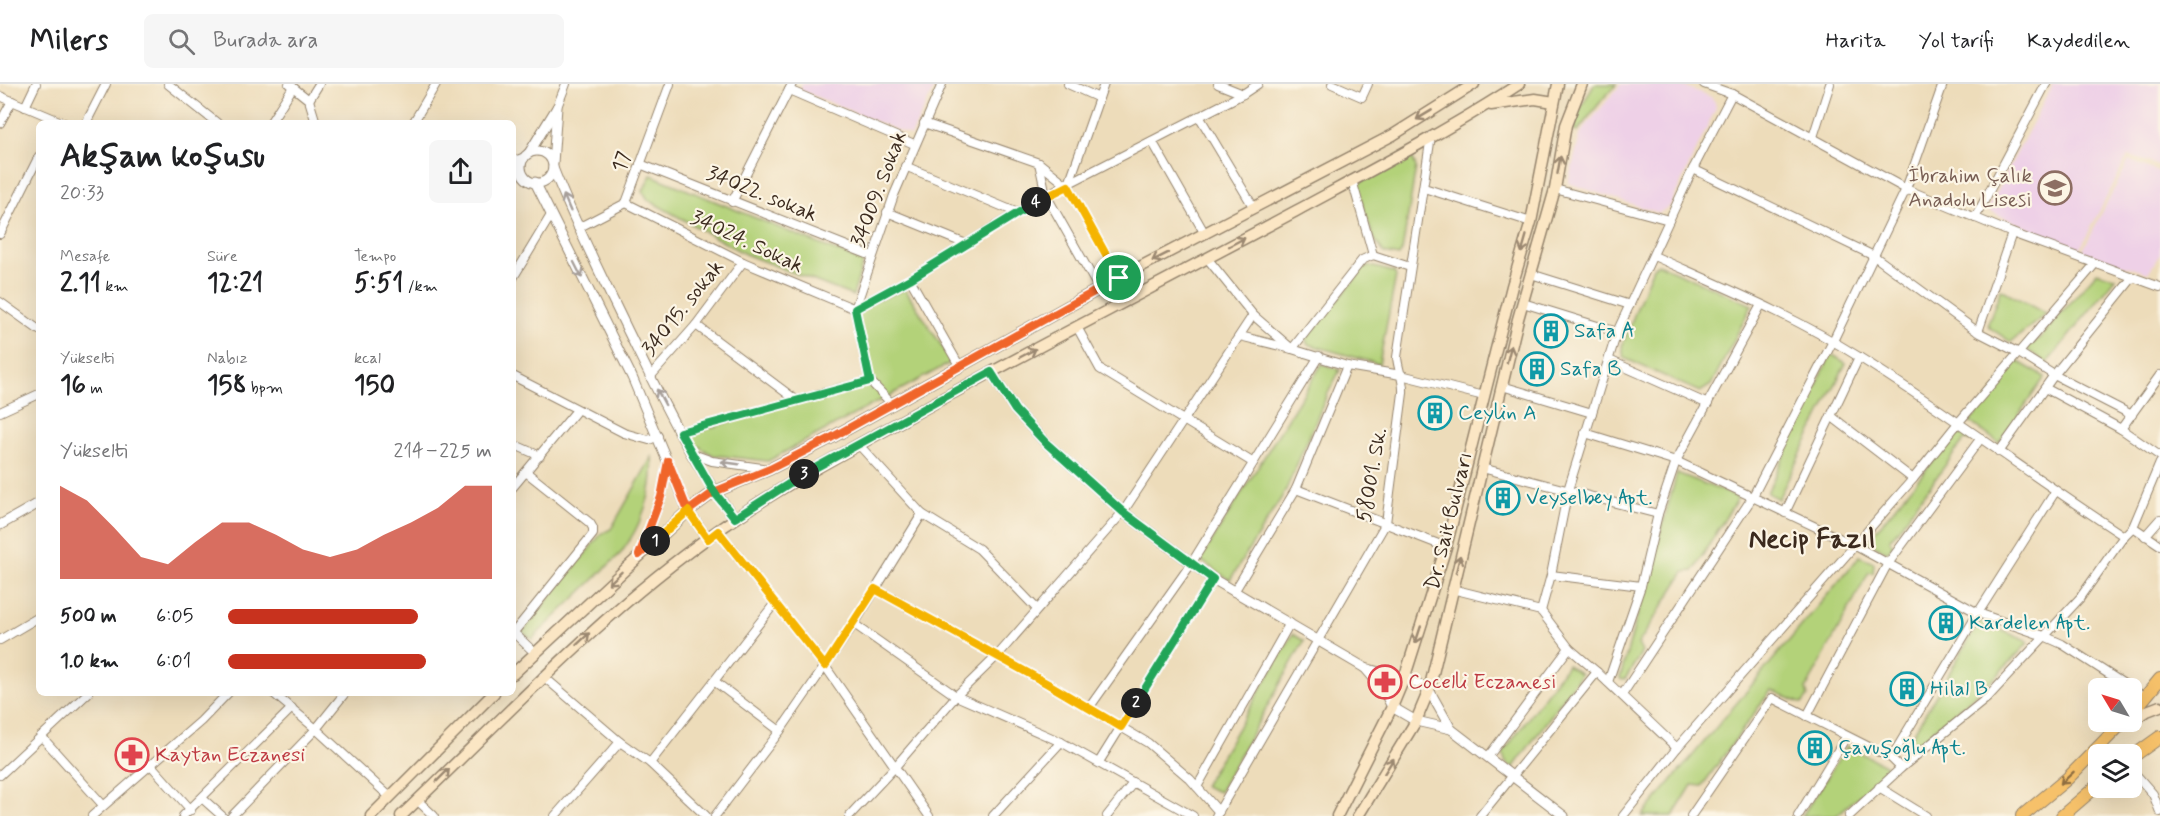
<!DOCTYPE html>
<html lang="tr">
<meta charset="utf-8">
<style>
:root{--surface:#fff;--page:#f6f6f6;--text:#202124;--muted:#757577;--line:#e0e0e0;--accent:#c8321e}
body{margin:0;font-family:Mynerve,sans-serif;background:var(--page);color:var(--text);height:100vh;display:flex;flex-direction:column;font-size:22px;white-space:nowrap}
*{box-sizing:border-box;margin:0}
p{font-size:20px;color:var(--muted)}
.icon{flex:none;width:33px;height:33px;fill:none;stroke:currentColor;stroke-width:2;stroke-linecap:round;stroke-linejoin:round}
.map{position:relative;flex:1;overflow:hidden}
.side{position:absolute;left:36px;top:36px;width:480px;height:576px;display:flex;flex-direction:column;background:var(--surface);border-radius:9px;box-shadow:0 6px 24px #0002}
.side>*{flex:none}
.needle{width:39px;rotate:308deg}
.buttons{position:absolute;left:2088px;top:594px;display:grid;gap:12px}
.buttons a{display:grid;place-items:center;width:54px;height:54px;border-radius:9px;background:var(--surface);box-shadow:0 6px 24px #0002;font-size:30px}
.pin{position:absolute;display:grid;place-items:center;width:51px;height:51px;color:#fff;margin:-26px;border:3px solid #fff;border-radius:50%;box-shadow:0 2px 6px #0007}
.km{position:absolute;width:30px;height:30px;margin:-15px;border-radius:50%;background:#222;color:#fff;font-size:16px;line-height:30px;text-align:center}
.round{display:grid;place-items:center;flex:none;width:63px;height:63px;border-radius:9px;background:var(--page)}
.summary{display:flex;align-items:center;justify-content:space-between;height:102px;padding:0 24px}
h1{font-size:33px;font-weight:700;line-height:45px}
.figures{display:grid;grid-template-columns:repeat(3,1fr);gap:9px;height:102px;padding:6px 24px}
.figures div{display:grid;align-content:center}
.figures b{font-size:26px;font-weight:700}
.figures small{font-size:16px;font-weight:400}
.figures p{font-size:16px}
.chart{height:168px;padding:12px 24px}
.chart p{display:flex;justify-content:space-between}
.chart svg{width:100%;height:108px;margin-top:6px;fill:var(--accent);opacity:.7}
ul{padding:0 24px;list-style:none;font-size:20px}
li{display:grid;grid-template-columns:96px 72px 1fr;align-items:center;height:45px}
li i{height:15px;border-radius:8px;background:var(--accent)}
header{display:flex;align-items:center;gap:36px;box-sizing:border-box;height:84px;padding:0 30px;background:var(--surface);border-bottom:2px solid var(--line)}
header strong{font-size:28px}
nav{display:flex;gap:33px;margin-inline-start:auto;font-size:21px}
.search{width:420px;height:54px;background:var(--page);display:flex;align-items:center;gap:15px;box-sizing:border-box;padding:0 21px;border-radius:9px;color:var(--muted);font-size:22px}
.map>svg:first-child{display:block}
.built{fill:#eed0e7}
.green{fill:#b3d279;stroke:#777e4c;stroke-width:1.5}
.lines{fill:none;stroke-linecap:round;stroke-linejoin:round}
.minor-casing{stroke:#94836c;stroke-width:10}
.tertiary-casing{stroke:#94836c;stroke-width:11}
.secondary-casing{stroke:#94836c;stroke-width:13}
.primary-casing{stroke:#94836c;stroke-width:14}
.minor{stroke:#fff;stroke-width:8}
.tertiary{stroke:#fff;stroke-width:9}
.secondary{stroke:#fbe6c4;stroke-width:10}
.primary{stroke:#f6c16b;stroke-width:12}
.oneway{stroke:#9b8871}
.oneway2{stroke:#a79f9a}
.oneway3{stroke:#8f6e41}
.split-1-casing{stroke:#fff;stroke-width:12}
.split-2-casing{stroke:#fff;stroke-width:12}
.split-3-casing{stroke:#fff;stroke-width:12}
.split-4-casing{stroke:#fff;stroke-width:12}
.split-5-casing{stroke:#fff;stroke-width:12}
.split-1{stroke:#f0652b;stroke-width:8}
.split-2{stroke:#f5b400;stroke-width:8}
.split-3{stroke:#22a559;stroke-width:8}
.split-4{stroke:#22a559;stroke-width:8}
.split-5{stroke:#f5b400;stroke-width:8}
.labels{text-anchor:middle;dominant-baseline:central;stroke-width:4.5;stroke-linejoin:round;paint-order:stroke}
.street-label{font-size:21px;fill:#3b2a1e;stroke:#fcf5e5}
.education-label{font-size:21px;fill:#785e54;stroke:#fcf5e5;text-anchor:end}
.culture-label{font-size:21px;fill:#0d838f;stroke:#fcf5e5;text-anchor:start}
.health-label{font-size:21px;fill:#be3a42;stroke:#fcf5e5;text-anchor:start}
.district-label{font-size:27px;font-weight:bold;fill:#3b2a1e;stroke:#fcf5e5}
</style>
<header>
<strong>Milers</strong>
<div class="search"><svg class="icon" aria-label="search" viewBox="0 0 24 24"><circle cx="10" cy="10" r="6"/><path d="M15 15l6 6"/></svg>Burada ara</div>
<nav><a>Harita</a><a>Yol tarifi</a><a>Kaydedilen</a></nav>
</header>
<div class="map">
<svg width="2160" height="732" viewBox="0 0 2160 732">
<rect width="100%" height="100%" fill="#fcf5e5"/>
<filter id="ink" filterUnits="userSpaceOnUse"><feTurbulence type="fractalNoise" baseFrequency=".0167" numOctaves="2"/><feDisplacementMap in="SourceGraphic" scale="12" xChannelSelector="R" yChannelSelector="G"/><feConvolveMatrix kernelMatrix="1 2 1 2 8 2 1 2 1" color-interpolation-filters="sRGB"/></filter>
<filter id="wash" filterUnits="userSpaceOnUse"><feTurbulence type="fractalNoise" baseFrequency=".008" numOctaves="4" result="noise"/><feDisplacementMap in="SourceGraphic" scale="24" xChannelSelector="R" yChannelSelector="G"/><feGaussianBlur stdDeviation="1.35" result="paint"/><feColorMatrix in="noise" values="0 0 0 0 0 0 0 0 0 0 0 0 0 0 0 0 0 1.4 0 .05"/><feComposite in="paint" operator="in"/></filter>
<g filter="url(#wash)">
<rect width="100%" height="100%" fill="#eddcba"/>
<!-- built -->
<g class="built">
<polygon points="802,0 936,0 911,52 800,6"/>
<polygon points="1621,0 1678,0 1711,13 1715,18 1716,24 1670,122 1659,129 1568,99 1581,48"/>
<polygon points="2053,0 2160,0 2160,82 2128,72 2079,167 1987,126"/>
<polygon points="2129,76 2160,89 2160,170 2148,189 2082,168"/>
</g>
<!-- green -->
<g class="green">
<polygon points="1594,0 1617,0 1602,16 1577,48 1573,46 1579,27"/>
<polygon points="1410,68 1416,83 1402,167 1399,172 1384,169 1373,153 1356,101"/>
<polygon points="651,91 863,178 853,212 745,170 648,116 643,107"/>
<polygon points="1658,180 1752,221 1711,301 1700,308 1624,274 1622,262 1653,183"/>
<polygon points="1370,182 1394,188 1396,192 1379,280 1307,260 1306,255 1363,185"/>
<polygon points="2097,188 2116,194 2047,279 2026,265 2042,252"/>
<polygon points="905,205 952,278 768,377 713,371 691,358 691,350 796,316 870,297 855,225"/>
<polygon points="2001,205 2046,230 2011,258 1989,243 1988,239"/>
<polygon points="1831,270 1846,279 1778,415 1767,409"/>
<polygon points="2017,277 2045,293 1999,359 1970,338"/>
<polygon points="1322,280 1340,286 1327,311 1285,408 1230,496 1200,476"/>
<polygon points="1959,346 1971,352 1970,357 1964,356 1890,456 1893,462 1887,468 1867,457"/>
<path d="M652,373c3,34 -11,69 -31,96l-89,86 -10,-7 79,-98 10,-5z"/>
<polygon points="1677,389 1738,413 1693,487 1684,488 1638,560 1642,568 1625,595 1622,596 1620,594"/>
<polygon points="1860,472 1874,479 1873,489 1869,488 1806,605 1808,612 1802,620 1771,606 1702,702 1692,701 1673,732 1642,732"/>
<polygon points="1980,537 2029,558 1998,591 1902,673 1900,672"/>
<polygon points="1293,550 1304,557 1219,708 1204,702"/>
<path d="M1567,581l14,9 -68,94c-7,-3 -9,-7 -10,-15z"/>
<polygon points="1847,662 1887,682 1883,690 1836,732 1802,732"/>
</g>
</g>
<g filter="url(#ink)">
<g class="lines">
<!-- minor casing -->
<g class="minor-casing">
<g id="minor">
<polyline points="168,0 217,39"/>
<polyline points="289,0 309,16 316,39"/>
<polyline points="1068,0 1099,14"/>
<polyline points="1104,0 1068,102 1119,194"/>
<polyline points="1218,0 1243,10"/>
<polyline points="1332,0 1362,13 1368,0"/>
<polyline points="1704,0 1732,10 1906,105 2012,149 2160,203"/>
<polyline points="789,6 914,60"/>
<polyline points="0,12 64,39"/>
<polyline points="309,16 319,0"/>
<polyline points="25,23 36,0"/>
<polyline points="557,23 566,0"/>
<polyline points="1199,32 1254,124"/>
<polyline points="0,39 12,17"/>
<polyline points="86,39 106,0"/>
<polyline points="270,39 293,3"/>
<polyline points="413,39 436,0"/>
<polyline points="924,39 1039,79 1068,102"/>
<polyline points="1813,53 1830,0"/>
<polyline points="1152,57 1205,150"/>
<polyline points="1039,79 1046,111 1099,205"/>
<polyline points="640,80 872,172"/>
<polyline points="905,82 1018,129"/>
<polyline points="1693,85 1874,172 1978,248 2019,269 2054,291 2132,331"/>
<polyline points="1352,96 1373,171"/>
<polyline points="1424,104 1531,138"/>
<polyline points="1555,105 1669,136"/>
<polyline points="732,118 792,0"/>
<polyline points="626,119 743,178 855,225"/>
<polyline points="887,128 966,160"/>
<polyline points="1975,134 2046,0"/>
<polyline points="578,144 626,119 670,0"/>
<polyline points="0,150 39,72"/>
<path d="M1654,172c69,31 140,60 205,101 90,56 175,121 265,179"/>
<polyline points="1207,174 1253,231 1292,265 1347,282 1401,291 1484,312"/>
<polyline points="1531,190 1630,221"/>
<polyline points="513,194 551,131"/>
<polyline points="910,195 960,283"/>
<polyline points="0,218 39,246"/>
<polyline points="1523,219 1617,248"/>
<polyline points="855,225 910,195 1046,111 1243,10 1258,0"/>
<polyline points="696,241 796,316"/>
<polyline points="1077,243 1100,285 1252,378"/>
<polyline points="1978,248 2012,149"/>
<polyline points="1240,252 1292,265 1362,176 1373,171 1410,183"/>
<polyline points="1609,276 1708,320"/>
<polyline points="513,292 624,349 649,356 658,352"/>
<polyline points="650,293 696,241 743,178"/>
<polyline points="1502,302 1592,329"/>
<polyline points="2045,304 2121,345 2160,372"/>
<polyline points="892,320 870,297 855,225 894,111 942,0"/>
<polyline points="0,328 39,310"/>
<polyline points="1831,332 1913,395"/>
<polyline points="2121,345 2160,291"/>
<polyline points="680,348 870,297"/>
<polyline points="1585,349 1676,377 1854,461 1978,529 2044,552 2062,560 2146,614"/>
<polyline points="513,360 540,372"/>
<polyline points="1999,368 2054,291 2133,193"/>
<polyline points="690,369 712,377 769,385"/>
<polyline points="1482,384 1658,430"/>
<polyline points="513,403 577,326"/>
<polyline points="1296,405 1446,463"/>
<polyline points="1785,429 1859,273"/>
<polyline points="922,430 979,465 1037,525"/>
<polyline points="2133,443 2160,461"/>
<polyline points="718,447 825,582 929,732"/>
<polyline points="2145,452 2160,435"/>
<polyline points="640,470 661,413 668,378"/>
<polyline points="1551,491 1641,502"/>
<polyline points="875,505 1048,600 1148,659 1190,695 1219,728"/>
<polyline points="1452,505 1541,527 1569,564 1597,588 1677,664"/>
<polyline points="1234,508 1296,405 1347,282"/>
<polyline points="1541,527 1551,491 1568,406 1617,248 1693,85 1732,10"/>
<polyline points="854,540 956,612 1061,658 1193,732"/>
<polyline points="513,548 535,569"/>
<polyline points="514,548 593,450 593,444 590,439 526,388"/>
<polyline points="0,556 39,533"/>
<polyline points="543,592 620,658 650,679 706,732"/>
<polyline points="714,597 780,647"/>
<polyline points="1608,598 1641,502 1658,430 1676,377 1761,221"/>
<polyline points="273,609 316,645 390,713"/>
<polyline points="1622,611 1752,414 1833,257 1906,105 1943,0"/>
<polyline points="1089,624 1191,480 1319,272"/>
<polyline points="1807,632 1887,481 1981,354"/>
<polyline points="41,652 103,721"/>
<polyline points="1488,673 1569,564"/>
<polyline points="1891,674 1978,529 2055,408"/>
<polyline points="1099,678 1213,495"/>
<polyline points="650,679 775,519"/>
<polyline points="150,680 191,726"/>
<polyline points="2132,686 2153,710 2160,728"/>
<polyline points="0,691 88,609"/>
<polyline points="1197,703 1290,539"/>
<polyline points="1879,703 1926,732"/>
<polyline points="203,715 222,732"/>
<polyline points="417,716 434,732"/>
<polyline points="92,732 201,637 228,609"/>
<polyline points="183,732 292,624"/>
<polyline points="232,732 316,645 345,609"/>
<polyline points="555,732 620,658"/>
<polyline points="715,732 780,647 854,540 922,430 859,361"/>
<polyline points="849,732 894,684 956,612 997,572 1123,428 1253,231"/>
<polyline points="993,732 1061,658"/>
<polyline points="1107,732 1133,699"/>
<path d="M1216,732l170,-293 17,-130c1,-13 -5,-23 -6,-36l34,-221"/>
<polyline points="1480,732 1597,588"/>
<polyline points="1623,732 1677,664 1913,395 1958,339 2095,180"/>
<polyline points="1691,732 1772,614 1891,674 1901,684"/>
<polyline points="1798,732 1846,653"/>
<polyline points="1849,732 1901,684 1987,614 2080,514 2124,452 2133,443 2160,379"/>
</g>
</g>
<!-- tertiary casing -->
<g class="tertiary-casing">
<g id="tertiary">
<circle cx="537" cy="83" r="16"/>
<polyline points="529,69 556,25"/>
<polyline points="513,78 524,74"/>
<polyline points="553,79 557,23"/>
<path d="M553,84c22,56 49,109 75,163 32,65 62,131 107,187"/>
<polyline points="535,98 632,293 688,427 708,455"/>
<polyline points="991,288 1015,326 1046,359 1123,428 1213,495 1365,584 1389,591 1405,592 1429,606 1451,645 1564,732"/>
<polyline points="0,441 39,419"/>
<polyline points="1365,584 1383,605 1392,623 1416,637 1451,645"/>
</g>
</g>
<!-- secondary casing -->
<g class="secondary-casing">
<g id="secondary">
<polyline points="1491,21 1535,15 1554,18"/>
<polyline points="513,590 688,427 714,408 770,385 829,355 1119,194 1393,51 1474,0"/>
<polyline points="2132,637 2147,627 2160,622"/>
<polyline points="371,732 494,609"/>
<path d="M401,732c111,-105 209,-214 338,-300 56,-38 116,-69 175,-102 126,-69 255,-135 382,-203 74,-40 153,-81 223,-127"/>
<polyline points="1337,732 1392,623 1405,592 1446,463 1512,202 1531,138 1558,0"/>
<polyline points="1358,732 1416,637 1429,606 1518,235 1555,105 1566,41 1582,0"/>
</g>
</g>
<!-- primary casing -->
<g class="primary-casing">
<g id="primary">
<polyline points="2132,629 2160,595"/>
<polyline points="2132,673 2160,653"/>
<polyline points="2022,732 2068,694 2123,638"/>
<polyline points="2062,732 2098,701"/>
</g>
</g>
<!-- minor -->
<use href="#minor" class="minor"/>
<!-- tertiary -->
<use href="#tertiary" class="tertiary"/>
<!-- secondary -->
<use href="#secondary" class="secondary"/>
<!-- primary -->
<use href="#primary" class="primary"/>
</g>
<!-- one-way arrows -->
<defs><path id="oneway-shaft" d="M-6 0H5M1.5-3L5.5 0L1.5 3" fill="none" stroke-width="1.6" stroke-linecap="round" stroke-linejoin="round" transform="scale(1.5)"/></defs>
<g class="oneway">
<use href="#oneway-shaft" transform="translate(1424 31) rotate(149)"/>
<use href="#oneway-shaft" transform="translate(1559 81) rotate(-80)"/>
<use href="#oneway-shaft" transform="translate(1237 158) rotate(-28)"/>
<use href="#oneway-shaft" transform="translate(1524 160) rotate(106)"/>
<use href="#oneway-shaft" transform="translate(1160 173) rotate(153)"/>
<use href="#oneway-shaft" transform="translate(1028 269) rotate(-28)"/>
<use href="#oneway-shaft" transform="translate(1509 270) rotate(-76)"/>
<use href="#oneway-shaft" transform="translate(1458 480) rotate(-76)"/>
<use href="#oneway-shaft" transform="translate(615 494) rotate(137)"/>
<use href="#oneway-shaft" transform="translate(1418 551) rotate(108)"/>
<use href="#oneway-shaft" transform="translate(583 555) rotate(-43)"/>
<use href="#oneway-shaft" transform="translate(1389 682) rotate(-58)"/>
<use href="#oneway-shaft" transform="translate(443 691) rotate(-45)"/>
</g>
<g class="oneway2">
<use href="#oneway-shaft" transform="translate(567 119) rotate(-113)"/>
<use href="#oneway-shaft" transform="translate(578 186) rotate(63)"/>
<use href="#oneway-shaft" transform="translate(661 313) rotate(-118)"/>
<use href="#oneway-shaft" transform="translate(730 379) rotate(-172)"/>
</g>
<use class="oneway3" href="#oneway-shaft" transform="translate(2067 694) rotate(137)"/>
</g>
<g class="lines" filter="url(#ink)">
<!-- split-1 casing -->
<g class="split-1-casing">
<polyline id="split-1" points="655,457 639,471 661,413 668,377 688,427 714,408 770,385 829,355 1119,194"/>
</g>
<!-- split-2 casing -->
<g class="split-2-casing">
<polyline id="split-2" points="655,457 688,427 708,455 718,447 825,582 875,505 1048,600 1121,643 1136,619"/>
</g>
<!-- split-3 casing -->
<g class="split-3-casing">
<polyline id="split-3" points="804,390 991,288 1015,326 1046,359 1123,428 1213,495 1136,619"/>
</g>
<!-- split-4 casing -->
<g class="split-4-casing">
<polyline id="split-4" points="804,390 735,434 714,408 680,348 870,297 855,225 910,195 1036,118"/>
</g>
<!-- split-5 casing -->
<g class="split-5-casing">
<polyline id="split-5" points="1036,118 1068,102 1119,194"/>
</g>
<!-- split-1 -->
<use href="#split-1" class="split-1"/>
<!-- split-2 -->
<use href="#split-2" class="split-2"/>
<!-- split-3 -->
<use href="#split-3" class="split-3"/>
<!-- split-4 -->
<use href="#split-4" class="split-4"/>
<!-- split-5 -->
<use href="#split-5" class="split-5"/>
</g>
<!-- icons -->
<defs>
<g id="school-ring" transform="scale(1.725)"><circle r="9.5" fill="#fcf5e5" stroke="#8d6e63" stroke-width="1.5"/><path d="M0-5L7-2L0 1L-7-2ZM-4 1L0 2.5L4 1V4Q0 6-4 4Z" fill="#8d6e63"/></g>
<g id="building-ring" transform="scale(1.725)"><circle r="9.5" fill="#fcf5e5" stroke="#0f9aa8" stroke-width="1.5"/><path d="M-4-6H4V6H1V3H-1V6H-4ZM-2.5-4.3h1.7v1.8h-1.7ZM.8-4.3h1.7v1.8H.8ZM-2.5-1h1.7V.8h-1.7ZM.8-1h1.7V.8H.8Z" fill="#0f9aa8"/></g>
<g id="pharmacy-ring" transform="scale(1.725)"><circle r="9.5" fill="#fcf5e5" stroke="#e0444e" stroke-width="1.5"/><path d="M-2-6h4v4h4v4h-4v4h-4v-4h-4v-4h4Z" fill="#e0444e"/></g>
</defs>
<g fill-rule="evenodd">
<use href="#school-ring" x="2055" y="104"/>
<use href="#building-ring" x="1551" y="247"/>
<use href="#building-ring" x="1537" y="285"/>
<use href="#building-ring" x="1435" y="329"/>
<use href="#building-ring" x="1503" y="414"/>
<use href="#building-ring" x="1946" y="539"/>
<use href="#pharmacy-ring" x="1385" y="598"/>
<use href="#building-ring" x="1907" y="605"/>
<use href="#building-ring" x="1815" y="664"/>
<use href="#pharmacy-ring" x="132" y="671"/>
</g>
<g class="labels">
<!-- street labels -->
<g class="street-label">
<text transform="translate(622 78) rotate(-70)">17</text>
<text transform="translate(879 105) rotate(-69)">34009. Sokak</text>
<text transform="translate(762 110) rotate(22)">34022. sokak</text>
<text transform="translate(747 158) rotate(25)">34024. Sokak</text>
<text transform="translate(683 224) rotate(-51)">34015. sokak</text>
<text transform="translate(1372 391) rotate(-80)">58001. Sk.</text>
<text transform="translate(1449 437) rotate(-76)">Dr. Sait Bulvarı</text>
</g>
<!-- education labels -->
<g class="education-label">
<text x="2032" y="92">İbrahim Çalık<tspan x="2032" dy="24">Anadolu Lisesi</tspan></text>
</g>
<!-- culture labels -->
<g class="culture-label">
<text x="1574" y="247">Safa A</text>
<text x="1560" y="285">Safa B</text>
<text x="1458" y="329">Ceylin A</text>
<text x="1526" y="414">Veyselbey Apt.</text>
<text x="1969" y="539">Kardelen Apt.</text>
<text x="1930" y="605">Hilal B</text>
<text x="1838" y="664">Çavuşoğlu Apt.</text>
</g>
<!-- health labels -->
<g class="health-label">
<text x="1408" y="598">Cocelli Eczanesi</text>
<text x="155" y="671">Kaytan Eczanesi</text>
</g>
<!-- district labels -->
<g class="district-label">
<text x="1812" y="455">Necip Fazıl</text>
</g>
</g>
</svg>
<div class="buttons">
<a><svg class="needle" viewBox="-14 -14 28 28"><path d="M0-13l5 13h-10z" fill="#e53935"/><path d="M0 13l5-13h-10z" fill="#757577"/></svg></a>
<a><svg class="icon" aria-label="layers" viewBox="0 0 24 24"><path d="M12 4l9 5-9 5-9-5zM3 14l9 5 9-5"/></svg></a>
</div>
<div class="pin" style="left:1119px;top:194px;background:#1e9e55"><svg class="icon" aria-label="arrive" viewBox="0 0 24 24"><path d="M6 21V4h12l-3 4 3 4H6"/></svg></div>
<b class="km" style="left:655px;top:457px">1</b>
<b class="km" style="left:1136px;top:619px">2</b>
<b class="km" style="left:804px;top:390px">3</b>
<b class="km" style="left:1036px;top:118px">4</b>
<section class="side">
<div class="summary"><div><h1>Akşam koşusu</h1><p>20:33</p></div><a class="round"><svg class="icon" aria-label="share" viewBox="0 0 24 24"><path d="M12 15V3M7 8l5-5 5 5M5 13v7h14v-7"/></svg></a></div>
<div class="figures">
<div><p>Mesafe</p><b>2.11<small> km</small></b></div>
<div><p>Süre</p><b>12:21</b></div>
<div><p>Tempo</p><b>5:51<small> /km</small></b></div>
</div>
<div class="figures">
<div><p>Yükselti</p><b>16<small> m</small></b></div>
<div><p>Nabız</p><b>158<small> bpm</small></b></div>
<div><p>kcal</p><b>150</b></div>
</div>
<div class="chart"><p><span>Yükselti</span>214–225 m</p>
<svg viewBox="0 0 160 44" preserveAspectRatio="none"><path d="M0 44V6L10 12L20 23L30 35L40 38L50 29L60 21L70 21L80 26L90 32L100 35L110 32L120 26L130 21L140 15L150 6L160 6V44z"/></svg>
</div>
<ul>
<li><b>500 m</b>6:05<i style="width:72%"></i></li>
<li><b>1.0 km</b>6:01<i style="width:75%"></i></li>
</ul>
</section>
</div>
